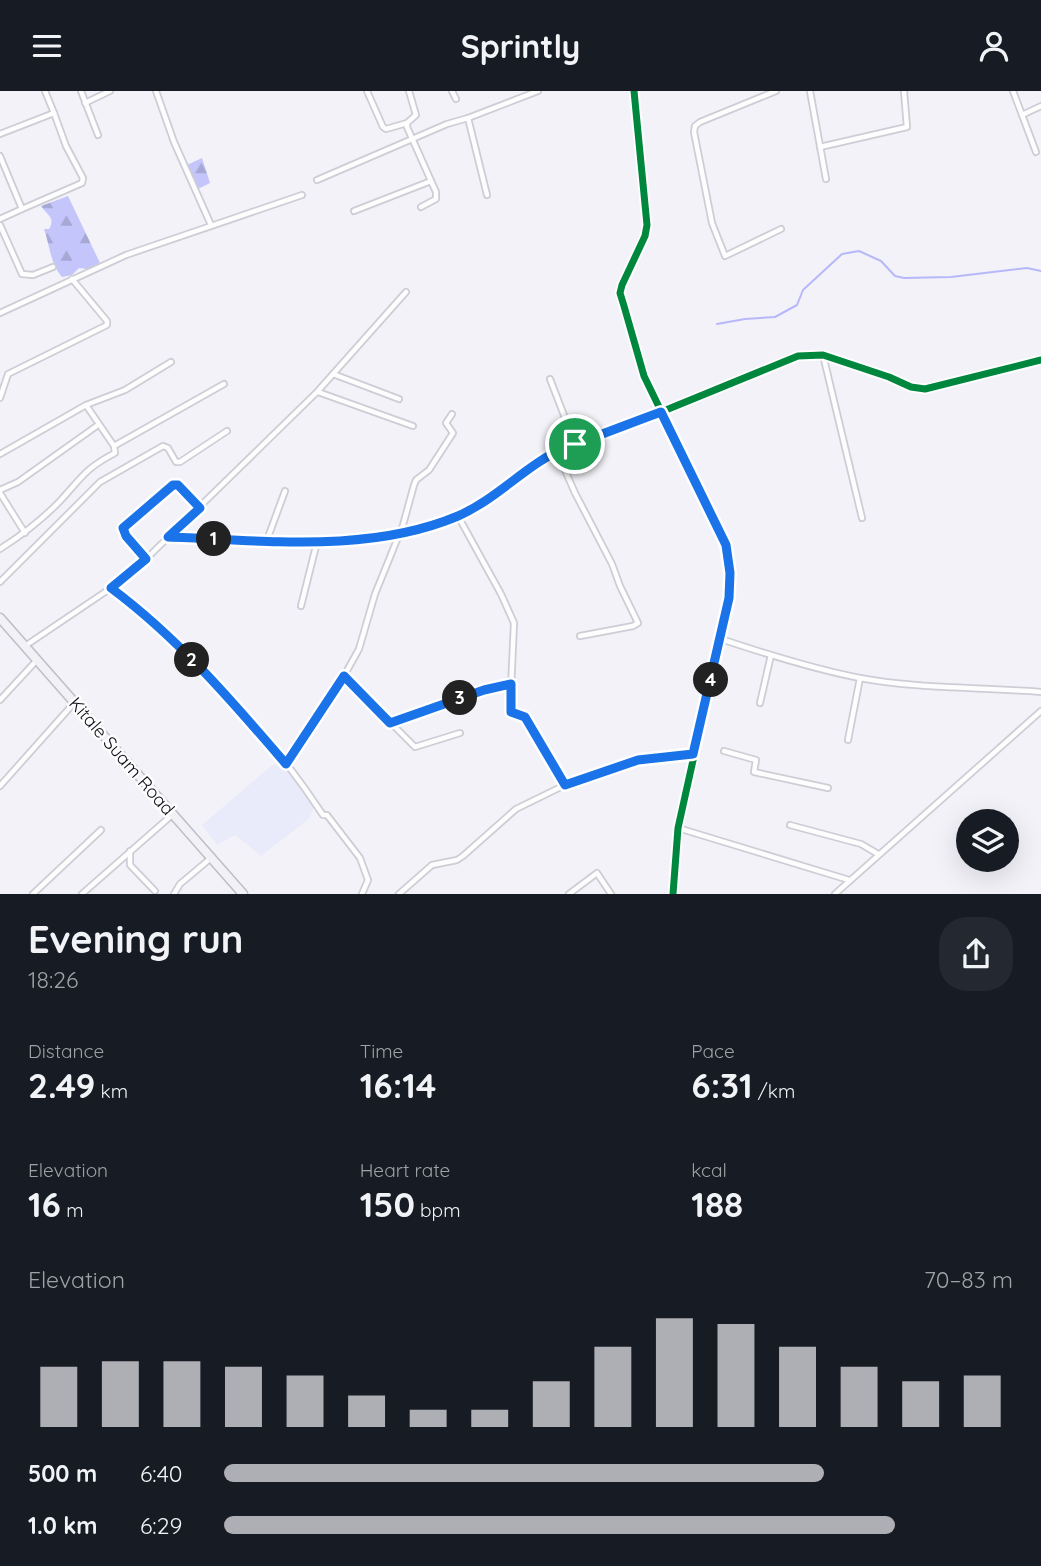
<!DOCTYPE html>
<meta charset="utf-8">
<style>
:root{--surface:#171b24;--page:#242831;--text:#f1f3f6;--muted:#9ea1a6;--accent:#aeafb4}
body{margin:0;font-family:Quicksand,sans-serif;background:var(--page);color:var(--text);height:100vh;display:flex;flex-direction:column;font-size:26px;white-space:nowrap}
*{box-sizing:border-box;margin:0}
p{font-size:23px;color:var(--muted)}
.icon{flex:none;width:38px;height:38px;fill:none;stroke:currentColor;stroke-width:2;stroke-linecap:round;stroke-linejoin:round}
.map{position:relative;height:803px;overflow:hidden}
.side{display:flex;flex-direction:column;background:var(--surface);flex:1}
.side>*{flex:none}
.fabs{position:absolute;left:956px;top:718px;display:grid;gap:14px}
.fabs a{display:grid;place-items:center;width:63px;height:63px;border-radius:50%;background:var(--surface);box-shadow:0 7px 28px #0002;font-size:35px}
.pin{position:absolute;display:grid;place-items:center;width:60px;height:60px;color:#fff;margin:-30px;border:4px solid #fff;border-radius:50%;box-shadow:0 2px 7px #0007}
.km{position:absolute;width:35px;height:35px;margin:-18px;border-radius:50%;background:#222;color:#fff;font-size:19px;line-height:35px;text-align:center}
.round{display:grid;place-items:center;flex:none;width:74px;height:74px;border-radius:28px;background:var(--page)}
.head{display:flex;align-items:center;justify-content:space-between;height:119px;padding:0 28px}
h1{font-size:38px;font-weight:700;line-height:52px}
.metrics{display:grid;grid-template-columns:repeat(3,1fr);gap:10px;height:119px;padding:7px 28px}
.metrics div{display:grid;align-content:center}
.metrics b{font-size:35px;font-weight:700}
.metrics small{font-size:19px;font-weight:400}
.metrics p{font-size:19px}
.chart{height:196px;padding:14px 28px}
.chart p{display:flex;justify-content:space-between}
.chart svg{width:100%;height:126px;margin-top:7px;stroke:var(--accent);stroke-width:6}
ul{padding:0 28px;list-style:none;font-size:23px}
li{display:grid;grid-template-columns:112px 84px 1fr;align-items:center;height:52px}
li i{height:18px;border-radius:9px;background:var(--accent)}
header{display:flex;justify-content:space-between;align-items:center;height:91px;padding:0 28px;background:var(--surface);font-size:32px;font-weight:700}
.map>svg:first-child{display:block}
.built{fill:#eaebfa}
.forest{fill:url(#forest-firs)}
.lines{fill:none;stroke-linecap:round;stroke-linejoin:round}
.stream{stroke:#b7b8f9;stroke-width:2}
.street-casing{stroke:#cdcdd5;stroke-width:8}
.highway-casing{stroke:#bdbec6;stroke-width:11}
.street{stroke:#fdfdfe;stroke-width:4.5}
.highway{stroke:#f1f1f6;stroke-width:8}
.cycleway-casing{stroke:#fdfdfd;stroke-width:11}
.cycleway{stroke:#00873e;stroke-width:7}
.route-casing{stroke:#fff;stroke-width:14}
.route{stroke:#1a73e8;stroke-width:9}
.labels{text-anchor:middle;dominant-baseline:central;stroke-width:5;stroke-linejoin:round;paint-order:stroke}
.street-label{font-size:18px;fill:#0a0b15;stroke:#fdfdfd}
</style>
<header><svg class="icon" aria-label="menu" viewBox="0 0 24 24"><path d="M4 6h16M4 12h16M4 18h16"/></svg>Sprintly<svg class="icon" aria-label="person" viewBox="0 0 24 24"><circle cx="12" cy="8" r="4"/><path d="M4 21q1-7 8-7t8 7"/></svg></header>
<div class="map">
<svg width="1041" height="803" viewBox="0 0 1041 803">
<defs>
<pattern id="forest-firs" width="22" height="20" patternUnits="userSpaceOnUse" patternTransform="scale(1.75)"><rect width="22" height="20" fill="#c4c5fa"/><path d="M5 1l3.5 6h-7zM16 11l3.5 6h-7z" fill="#a7a8d5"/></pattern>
</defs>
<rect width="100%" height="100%" fill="#f2f2f8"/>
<!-- built -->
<polygon class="built" points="283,673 314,714 310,727 261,765 235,744 217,754 202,734 272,674"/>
<!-- forest -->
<g class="forest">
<polygon points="202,67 210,92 198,98 187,74"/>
<path d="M68,105l32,67 -12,6 -9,-1 -7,7 -10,2c-12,-14 -12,-31 -18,-48h5c7,-11 -2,-14 -8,-23z"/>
</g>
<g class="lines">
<!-- stream -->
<polyline class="stream" points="717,233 745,228 775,226 797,214 803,199 842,163 859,160 881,170 895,185 904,187 951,186 1027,177 1041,180"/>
<!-- street casing -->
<g class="street-casing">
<g id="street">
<polyline points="81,0 98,44"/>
<polyline points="156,0 174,51 211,134"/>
<polyline points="367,0 383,36 386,38 407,32"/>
<polyline points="409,0 416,24 407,32 407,36 436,101 436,108 421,116"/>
<polyline points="452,0 456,8"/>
<polyline points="634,0 647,134 645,145 622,194 620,202 624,215 644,285 726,454 730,482 729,507 678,737 673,803"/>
<polyline points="776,0 700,31 695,35 694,41 712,132 725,165 781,138"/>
<polyline points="810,0 826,88"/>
<polyline points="1013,0 1036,61"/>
<polyline points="85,12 110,0"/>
<polyline points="1022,24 1041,15"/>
<polyline points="468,27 487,104"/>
<polyline points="0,43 54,22 45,0"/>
<polyline points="820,56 907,36 904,0"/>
<polyline points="0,65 22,118 0,128"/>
<polyline points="317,89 447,33 468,27 538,0"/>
<polyline points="22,118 82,92 83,87 66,55 54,22"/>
<polyline points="354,120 431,90"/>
<polyline points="0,134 22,183 33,184 53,176"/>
<polyline points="0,222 126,164 302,104"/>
<polyline points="823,264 862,427"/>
<polyline points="333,283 399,308"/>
<polyline points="550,288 575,353"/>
<polyline points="318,301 413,335"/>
<polyline points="0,307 8,283 107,234 107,230 72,188"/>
<polyline points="86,314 114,355"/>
<polyline points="557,361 575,402 612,473 620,495 638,532 633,535 580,545"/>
<polyline points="0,363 86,314 125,299 171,271"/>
<polyline points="0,399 18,391 98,334"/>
<polyline points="0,402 25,442"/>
<polyline points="458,425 501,503 514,532 510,619 512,622 525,626 565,694"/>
<polyline points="168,446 317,451 360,448 400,442 445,430 473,418 538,372 565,356 661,321 798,265 823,264 889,286 911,296 925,298 1041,269"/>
<polyline points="267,449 285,400"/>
<path d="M0,458c22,-14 43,-30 61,-49 21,-23 25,-32 54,-47l-1,-7 110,-62"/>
<polyline points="146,468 123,441 123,437 127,432 173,394 178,395 200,417"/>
<polyline points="0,491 100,391 163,355 168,357 176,371 180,371 227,340"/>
<path d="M111,497c78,58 159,146 212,227h4l33,43 8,22 -6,14"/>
<polyline points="301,515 317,451"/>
<path d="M721,548c45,15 92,30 139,39 59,11 121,9 181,14"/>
<polyline points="25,555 111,497 146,468 317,301 406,201"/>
<polyline points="344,585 415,656 460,642"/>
<polyline points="0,609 37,569"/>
<polyline points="760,612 771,564"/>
<polyline points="390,632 484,599 511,593"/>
<polyline points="848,649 860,587"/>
<polyline points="724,660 756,669 754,681 828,697"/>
<polyline points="286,672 344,585 359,558 375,503 403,434 414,394 416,389 429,379 453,342 446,332 452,323"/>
<polyline points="0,695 74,612"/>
<polyline points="790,734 861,753 878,763"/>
<polyline points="678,737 849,789"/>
<polyline points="130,760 130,774 155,800"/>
<polyline points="33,803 101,739"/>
<polyline points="82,803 172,724"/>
<polyline points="174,803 180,793 211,767"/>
<polyline points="399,803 432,774 457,769 463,765 516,718 565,694 638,669 693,663"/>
<polyline points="569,803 597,782 611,803"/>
<polyline points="835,803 1041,620"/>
</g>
</g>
<!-- highway casing -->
<g class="highway-casing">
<polyline id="highway" points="0,527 243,803"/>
</g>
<!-- street -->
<use href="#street" class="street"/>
<!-- highway -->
<use href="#highway" class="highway"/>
<!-- cycleway casing -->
<g class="cycleway-casing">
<g id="cycleway">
<polyline points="634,0 647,134 645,145 622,194 620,202 624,215 644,285 726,454 730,482 729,507 678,737 673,803"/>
<polyline points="168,446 317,451 360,448 400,442 445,430 473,418 538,372 565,356 661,321 798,265 823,264 889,286 911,296 925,298 1041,269"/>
</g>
</g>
<!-- cycleway -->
<use href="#cycleway" class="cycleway"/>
</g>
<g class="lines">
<!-- route casing -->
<g class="route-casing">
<path id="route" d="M661,321l65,133 4,28 -1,25 -36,156 -55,6 -73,25 -40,-68 -14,-5v-28l-27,6 -94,33 -46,-47 -58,88c-54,-63 -108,-126 -175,-176l35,-29 -20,-23 -3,-8 50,-43h5l22,23 -32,29c95,3 200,17 290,-21 39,-17 69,-52 108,-69 6,-3 14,-4 20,-7 25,-9 50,-19 75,-28z"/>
</g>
<!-- route -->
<use href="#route" class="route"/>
</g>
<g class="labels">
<!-- street labels -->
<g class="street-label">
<text transform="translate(122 665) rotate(49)">Kitale Suam Road</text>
</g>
</g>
</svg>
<div class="fabs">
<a><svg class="icon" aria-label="layers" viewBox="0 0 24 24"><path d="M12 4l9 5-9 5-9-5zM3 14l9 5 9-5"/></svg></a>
</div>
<div class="pin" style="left:575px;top:353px;background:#1e9e55"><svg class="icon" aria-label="arrive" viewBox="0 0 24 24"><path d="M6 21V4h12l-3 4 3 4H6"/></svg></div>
<b class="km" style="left:214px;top:448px">1</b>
<b class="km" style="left:192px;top:569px">2</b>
<b class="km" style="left:460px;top:607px">3</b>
<b class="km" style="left:711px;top:589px">4</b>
</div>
<section class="side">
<div class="head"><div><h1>Evening run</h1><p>18:26</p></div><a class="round"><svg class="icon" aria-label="share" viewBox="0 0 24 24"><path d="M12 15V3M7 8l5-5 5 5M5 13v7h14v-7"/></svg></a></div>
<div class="metrics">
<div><p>Distance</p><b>2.49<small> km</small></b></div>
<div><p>Time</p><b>16:14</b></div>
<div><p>Pace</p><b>6:31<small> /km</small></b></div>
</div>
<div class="metrics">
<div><p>Elevation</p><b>16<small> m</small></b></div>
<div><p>Heart rate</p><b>150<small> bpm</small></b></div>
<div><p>kcal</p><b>188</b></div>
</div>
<div class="chart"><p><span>Elevation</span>70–83 m</p>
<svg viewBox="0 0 160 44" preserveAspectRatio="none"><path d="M5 44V23M15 44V21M25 44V21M35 44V23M45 44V26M55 44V33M65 44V38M75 44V38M85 44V28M95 44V16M105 44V6M115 44V8M125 44V16M135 44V23M145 44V28M155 44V26"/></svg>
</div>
<ul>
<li><b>500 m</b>6:40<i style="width:76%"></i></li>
<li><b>1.0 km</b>6:29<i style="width:85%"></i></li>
</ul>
</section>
